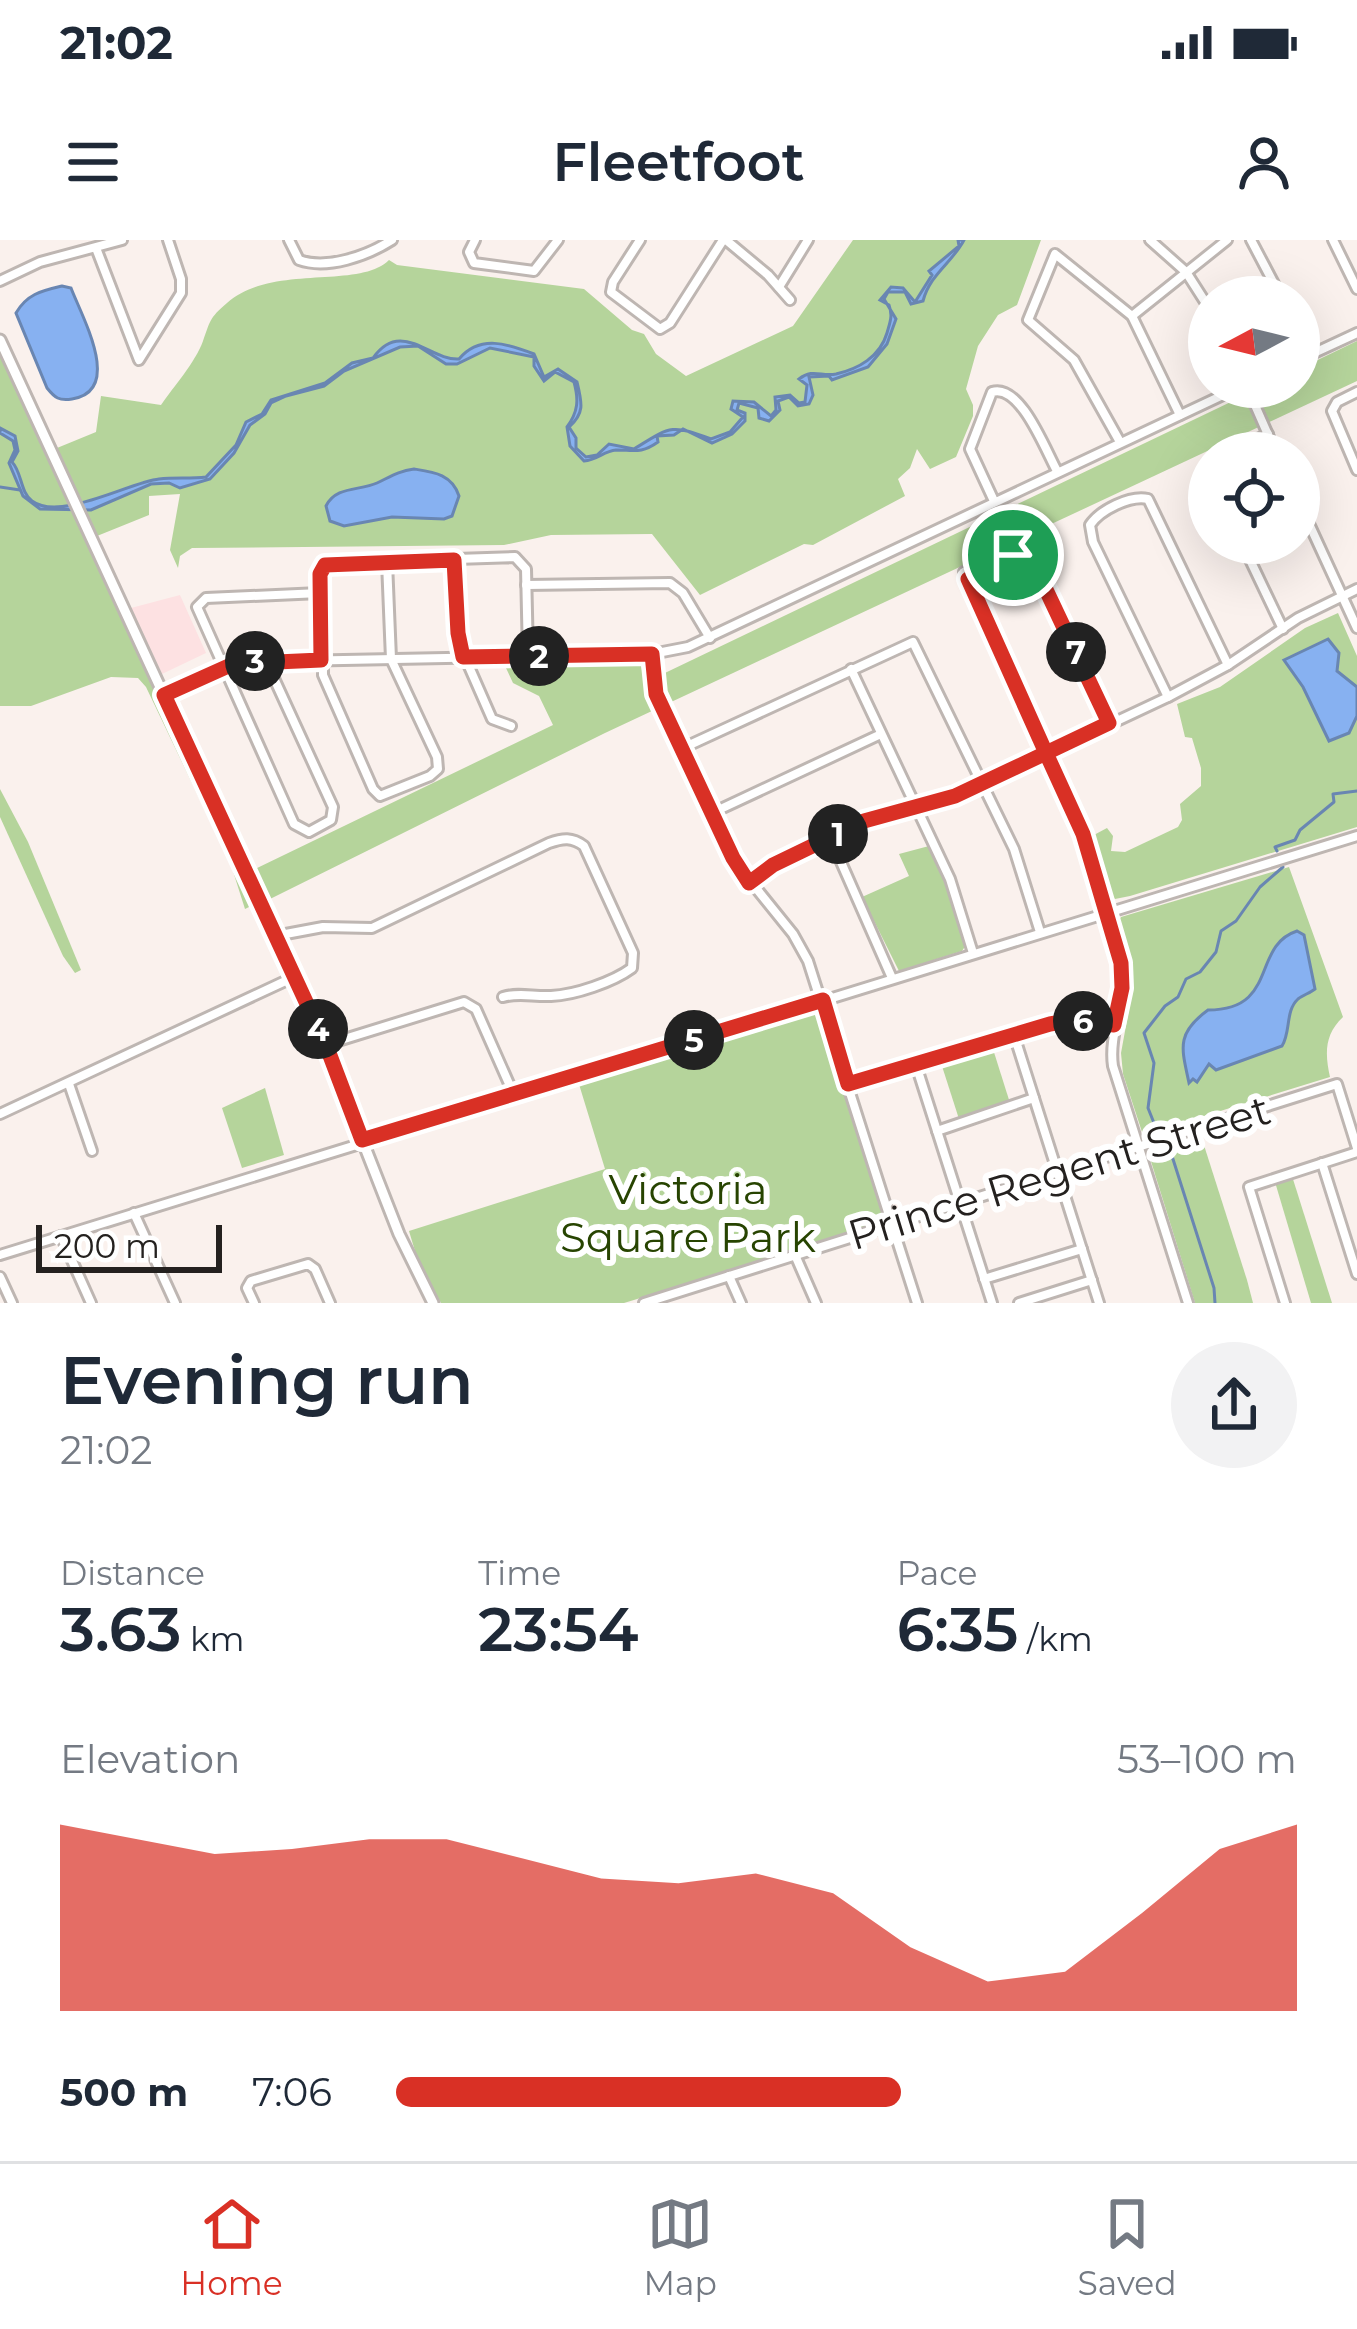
<!DOCTYPE html>
<meta charset="utf-8">
<style>
:root{--surface:#fff;--page:#f2f2f3;--text:#1f2937;--muted:#747a83;--line:#e0e1e3;--accent:#d93025}
body{margin:0;font-family:Montserrat,sans-serif;background:var(--page);color:var(--text);height:100vh;display:flex;flex-direction:column;font-size:45px;white-space:nowrap}
*{box-sizing:border-box;margin:0}
p{font-size:39px;color:var(--muted)}
.icon{flex:none;width:66px;height:66px;fill:none;stroke:currentColor;stroke-width:2;stroke-linecap:round;stroke-linejoin:round}
.map{position:relative;height:1063px;overflow:hidden}
.panel{display:flex;flex-direction:column;background:var(--surface);flex:1}
.panel>*{flex:none}
.needle{width:78px;rotate:263deg}
.controls{position:absolute;left:1188px;top:36px;display:grid;gap:24px}
.controls a{display:grid;place-items:center;width:132px;height:132px;border-radius:50%;background:var(--surface);box-shadow:0 12px 48px #0002;font-size:60px}
.scale{position:absolute;left:36px;bottom:30px;width:186px;box-sizing:border-box;padding-left:12px;border:6px solid #24211f;border-top:0;font-size:33px;line-height:42px;white-space:nowrap;color:#24211f;-webkit-text-stroke:9px #fff;paint-order:stroke}
.pin{position:absolute;display:grid;place-items:center;width:102px;height:102px;color:#fff;margin:-51px;border:6px solid #fff;border-radius:50%;box-shadow:0 3px 12px #0007}
.km{position:absolute;width:60px;height:60px;margin:-30px;border-radius:50%;background:#222;color:#fff;font-size:33px;line-height:60px;text-align:center}
.round{display:grid;place-items:center;flex:none;width:126px;height:126px;border-radius:63px;background:var(--page)}
.headline{display:flex;align-items:center;justify-content:space-between;height:204px;padding:0 60px}
h1{font-size:66px;font-weight:600;line-height:90px}
.metrics{display:grid;grid-template-columns:repeat(3,1fr);gap:18px;height:204px;padding:12px 60px}
.metrics div{display:grid;align-content:center}
.metrics b{font-size:60px;font-weight:600}
.metrics small{font-size:33px;font-weight:400}
.metrics p{font-size:33px}
.chart{height:336px;padding:24px 60px}
.chart p{display:flex;justify-content:space-between}
.chart svg{width:100%;height:216px;margin-top:12px;fill:var(--accent);opacity:.7}
ul{padding:0 60px;list-style:none;font-size:39px}
li{display:grid;grid-template-columns:192px 144px 1fr;align-items:center;height:90px}
li i{height:30px;border-radius:15px;background:var(--accent)}
.status{display:flex;justify-content:space-between;align-items:center;height:84px;padding:0 60px;background:var(--surface);direction:ltr}
.status svg{height:33px;fill:currentColor}
header{display:flex;justify-content:space-between;align-items:center;height:156px;padding:0 60px;background:var(--surface);font-size:54px;font-weight:600}
.tab-bar{display:flex;justify-content:space-around;align-items:center;height:168px;border-top:3px solid var(--line);background:var(--surface);font-size:33px;color:var(--muted)}
.tab-bar a{display:grid;justify-items:center;gap:6px}
.tab-bar .selected{color:var(--accent)}
.map>svg:first-child{display:block}
.commercial{fill:#fde1e2}
.green{fill:#b5d49b}
.water{fill:#87b1f1;stroke:#6986b2;stroke-width:3}
.lines{fill:none;stroke-linecap:round;stroke-linejoin:round}
.stream{stroke:#6986b2;stroke-width:3}
.minor-casing{stroke:#beb6b2;stroke-width:14}
.major-casing{stroke:#beb6b2;stroke-width:15}
.minor{stroke:#fff;stroke-width:8}
.major{stroke:#fff;stroke-width:9}
.route-casing{stroke:#fff;stroke-width:24}
.route{stroke:#d93025;stroke-width:15}
.labels{text-anchor:middle;dominant-baseline:central;stroke-width:12;stroke-linejoin:round;paint-order:stroke}
.street-label{font-size:42px;fill:#24211f;stroke:#fff}
.park-label{font-size:42px;fill:#274401;stroke:#fff}
</style>
<div class="status"><b>21:02</b><svg viewBox="0 0 49 12"><path d="M0 12V9h3v3zM5 12V6h3v6zM10 12V3h3v9zM15 12V0h3v12zM26 1h20v11H26zM47 4h2v5h-2z"/></svg></div>
<header><svg class="icon" aria-label="menu" viewBox="0 0 24 24"><path d="M4 6h16M4 12h16M4 18h16"/></svg>Fleetfoot<svg class="icon" aria-label="person" viewBox="0 0 24 24"><circle cx="12" cy="8" r="4"/><path d="M4 21q1-7 8-7t8 7"/></svg></header>
<div class="map">
<svg width="1357" height="1063" viewBox="0 0 1357 1063">
<rect width="100%" height="100%" fill="#faf1ed"/>
<!-- commercial -->
<polygon class="commercial" points="180,355 206,413 162,434 131,368"/>
<!-- green -->
<g class="green">
<path d="M853,0h188l-24,65 -19,10 -20,31 -12,43 7,16v11l-17,41 -26,12 -13,-20 -7,19 -12,11 7,17 -92,49 -9,-1 -104,51 -48,-61 -101,1 -47,10 -312,3 -12,8 -2,12 -8,-18 10,-56 -31,2v19l-52,21 -40,-88 39,-16 5,-36 60,9c13,-19 34,-42 42,-64 7,-19 6,-23 24,-38 45,-40 132,-13 162,-43l8,5 187,24 48,41 12,4 12,20 30,22 107,-50z"/>
<polygon points="1357,101 1357,141 605,493 268,660 253,630 553,485 539,456 513,443 506,428 641,424 644,443 1262,147 1299,147 1299,129"/>
<polygon points="0,111 255,664 245,669 231,625 146,447 138,438 111,437 31,466 0,466"/>
<polygon points="1338,373 1357,416 1357,587 1130,656 1115,659 1110,655 1092,596 1107,588 1113,596 1111,611 1125,612 1178,587 1182,580 1180,564 1201,546 1201,528 1192,498 1185,497 1177,464 1220,447 1305,388"/>
<polygon points="0,549 28,602 81,730 75,733 63,716 0,577"/>
<polygon points="929,606 947,643 966,705 962,711 899,731 862,657 909,636 899,614"/>
<path d="M1289,627l54,150c-19,18 -18,37 -13,60l-187,58 -20,-61 -2,-21 11,-60 -14,-71 3,-5z"/>
<polygon points="818,769 887,983 624,1063 441,1063 418,1021 409,991 605,929 578,841"/>
<polygon points="992,806 1010,863 959,879 941,823"/>
<polygon points="265,848 284,915 242,928 222,868"/>
<polygon points="1202,899 1247,1040 1253,1063 1195,1063 1149,915"/>
<polygon points="1292,936 1332,1063 1311,1063 1275,942"/>
</g>
<!-- water -->
<g class="water">
<path d="M958,0h6c-12,23 -34,34 -41,61l-12,3 -6,-12h-17l-4,7 12,20 -9,25 -19,23 -36,13 -3,-4 -20,1 4,18 -4,9 -11,2 -9,-9 -11,4 2,9 -11,11 -10,-3 -1,-10 -19,-5 -2,7 8,3v8l-13,13 -20,9 -29,-14 -9,6 -17,1 1,6c-17,12 -24,8 -42,8 -12,1 -19,10 -32,11l-14,-15 -3,-19c11,-15 12,-27 7,-45l-19,-10 -11,9 -10,-15v-9l-44,-9 -33,16h-11l-28,-18 -18,1 -56,24 -20,15 -38,10 -15,7 -6,11 -15,11 -16,28 -24,26 -30,9 -11,-5 -18,1 -60,26 -51,-1 -17,-13 -14,-33 6,-13 -2,-9 -13,-8v-5l15,8 3,15 -6,11c10,10 8,30 20,39 28,21 98,-19 127,-22 16,-2 31,0 47,-2l30,-32 10,-23 16,-8 9,-14 54,-17 27,-20 21,-5c28,-40 57,3 86,1 21,-25 49,-15 75,-5l10,23 14,-8 19,13c5,21 8,31 -8,45l7,11v10l10,9 11,-2 12,-11 25,5c37,-23 37,-25 77,-10l19,-7 13,-15 -12,-8 2,-8 21,1 17,14 5,-6 -1,-13 15,-2 9,8 6,-1 2,-17 -8,-6c14,-11 22,-2 37,-5 22,-5 44,-17 51,-41 3,-11 6,-17 2,-28l-9,-5 11,-13 12,1 12,14 17,-27 -3,-4 30,-25z"/>
<path d="M62,46l9,2c11,29 53,103 1,111 -13,2 -17,-1 -25,-11l-31,-75c11,-19 25,-22 46,-27z"/>
<path d="M414,229c19,3 38,5 45,27l-7,20 -8,3 -52,-2 -48,9 -14,-5 -4,-15c10,-20 33,-15 51,-23 13,-6 21,-12 37,-14z"/>
<polygon points="1328,399 1339,413 1337,431 1357,447 1357,476 1349,493 1329,501 1303,447 1284,420"/>
<path d="M1297,691l7,4 11,54c-5,4 -12,6 -17,10 -13,12 -7,33 -16,47l-66,24 -7,-6 -12,18 -4,-3 -4,4c-7,-34 -14,-49 19,-73 71,0 43,-64 89,-79z"/>
</g>
<g class="lines">
<!-- stream -->
<g class="stream">
<polyline points="0,247 20,250"/>
<polyline points="1277,611 1275,607 1295,600 1300,590 1334,562 1333,554 1357,551"/>
<polyline points="1158,893 1148,868 1154,823 1144,793 1165,766 1178,757 1186,739 1200,732 1216,712 1221,691 1236,681 1260,647 1283,627"/>
<polyline points="1172,916 1214,1048 1215,1063"/>
</g>
<!-- minor casing -->
<g class="minor-casing">
<g id="minor">
<path d="M289,0l10,20c28,10 68,-4 93,-20"/>
<polyline points="475,0 469,12 474,23 534,31 558,0"/>
<polyline points="640,0 613,42 611,52 660,89 670,83 723,0"/>
<polyline points="726,0 768,35 790,60"/>
<polyline points="1150,0 1186,32 1209,68"/>
<polyline points="1251,0 1281,57"/>
<polyline points="1333,0 1357,49"/>
<polyline points="96,8 139,120 181,53 181,39 168,0"/>
<polyline points="0,41 40,22 122,0"/>
<polyline points="779,47 808,0"/>
<polyline points="1132,76 1227,0"/>
<polyline points="1299,98 1306,113 1312,114 1357,93"/>
<polyline points="1247,147 1276,213"/>
<polyline points="1357,152 1337,162 1332,171 1357,230"/>
<polyline points="1120,202 1074,120 1028,80 1055,14 1132,76 1180,175"/>
<polyline points="1229,213 1268,194"/>
<polyline points="1209,225 1209,232"/>
<path d="M994,261l-24,-52 22,-57c28,-9 53,57 65,79"/>
<polyline points="1299,262 1357,388"/>
<polyline points="1242,303 1283,389"/>
<polyline points="453,320 460,406 492,479 511,486"/>
<polyline points="387,322 391,419 437,517 438,529 430,536 380,556 373,549 323,435 322,326 332,323 515,317 526,329 528,416"/>
<path d="M964,332c55,124 133,260 158,393 6,34 -14,67 -9,101l75,237"/>
<polyline points="967,339 1022,313 1031,318 1109,483"/>
<polyline points="526,345 670,343 683,353 710,398"/>
<polyline points="652,414 656,454 735,622 793,694 808,721 917,1063"/>
<polyline points="266,421 333,567 331,580 309,592 294,584 197,367 206,358 320,353"/>
<polyline points="851,429 950,639 973,713"/>
<polyline points="164,455 243,422 652,414 688,407 1240,147"/>
<path d="M1168,457l-75,-155 -3,-17c10,-15 40,-30 58,-26l80,166"/>
<polyline points="683,508 913,402 1014,609 1040,692"/>
<polyline points="712,573 881,494"/>
<polyline points="830,597 892,738"/>
<polyline points="749,643 773,625 864,582 955,557 1168,457 1228,425 1298,378 1357,349"/>
<path d="M275,696l48,-9 49,1 177,-85c14,-5 23,-6 35,3l49,107 -1,15c-19,14 -57,27 -81,28 -18,1 -31,-4 -48,1"/>
<polyline points="1014,795 1099,1063"/>
<polyline points="325,805 464,762 476,769 514,855"/>
<polyline points="916,825 992,1063"/>
<polyline points="69,844 92,911"/>
<polyline points="848,844 1050,784 1073,780 1115,785"/>
<polyline points="0,874 294,737"/>
<polyline points="937,891 1034,858"/>
<polyline points="1322,923 1357,1034"/>
<polyline points="134,973 175,1063"/>
<polyline points="61,996 91,1063"/>
<polyline points="0,1015 1357,596"/>
<polyline points="795,1015 816,1063"/>
<polyline points="729,1036 741,1063"/>
<polyline points="0,1037 12,1063"/>
<polyline points="984,1039 1082,1009"/>
<polyline points="254,1063 247,1048 251,1041 308,1024 315,1029 330,1063"/>
<polyline points="644,1063 1337,844 1357,908"/>
<polyline points="1019,1063 1092,1040"/>
<polyline points="1285,1063 1249,947 1357,912"/>
</g>
</g>
<!-- major casing -->
<g class="major-casing">
<polyline id="major" points="0,100 325,805 399,994 433,1063"/>
</g>
<!-- minor -->
<use href="#minor" class="minor"/>
<!-- major -->
<use href="#major" class="major"/>
</g>
<g class="lines">
<!-- route casing -->
<g class="route-casing">
<polyline id="route" points="1013,315 968,339 1046,513 955,556 864,581 773,625 749,643 733,618 656,454 652,414 463,417 458,393 454,320 325,325 320,334 321,420 233,424 164,455 326,805 362,900 823,760 848,844 1050,784 1073,780 1114,785 1122,748 1121,723 1083,594 1046,513 1109,483 1031,318 1022,313 1013,315"/>
</g>
<!-- route -->
<use href="#route" class="route"/>
</g>
<g class="labels">
<!-- street labels -->
<g class="street-label">
<text transform="translate(1059 932) rotate(-17)">Prince Regent Street</text>
</g>
<!-- park labels -->
<g class="park-label">
<text x="688" y="949">Victoria<tspan x="688" dy="48">Square Park</tspan></text>
</g>
</g>
</svg>
<div class="controls">
<a><svg class="needle" viewBox="-14 -14 28 28"><path d="M0-13l5 13h-10z" fill="#e53935"/><path d="M0 13l5-13h-10z" fill="#747a83"/></svg></a>
<a><svg class="icon" aria-label="locate" viewBox="0 0 24 24"><circle cx="12" cy="12" r="6"/><path d="M12 2v4M12 18v4M2 12h4M18 12h4"/></svg></a>
</div>
<div class="scale">200 m</div>
<div class="pin" style="left:1013px;top:315px;background:#1e9e55"><svg class="icon" aria-label="arrive" viewBox="0 0 24 24"><path d="M6 21V4h12l-3 4 3 4H6"/></svg></div>
<b class="km" style="left:838px;top:594px">1</b>
<b class="km" style="left:539px;top:416px">2</b>
<b class="km" style="left:255px;top:421px">3</b>
<b class="km" style="left:318px;top:789px">4</b>
<b class="km" style="left:694px;top:800px">5</b>
<b class="km" style="left:1083px;top:781px">6</b>
<b class="km" style="left:1076px;top:412px">7</b>
</div>
<section class="panel">
<div class="headline"><div><h1>Evening run</h1><p>21:02</p></div><a class="round"><svg class="icon" aria-label="share" viewBox="0 0 24 24"><path d="M12 15V3M7 8l5-5 5 5M5 13v7h14v-7"/></svg></a></div>
<div class="metrics">
<div><p>Distance</p><b>3.63<small> km</small></b></div>
<div><p>Time</p><b>23:54</b></div>
<div><p>Pace</p><b>6:35<small> /km</small></b></div>
</div>
<div class="chart"><p><span>Elevation</span>53–100 m</p>
<svg viewBox="0 0 160 44" preserveAspectRatio="none"><path d="M0 44V6L10 9L20 12L30 11L40 9L50 9L60 13L70 17L80 18L90 16L100 20L110 31L120 38L130 36L140 24L150 11L160 6V44z"/></svg>
</div>
<ul>
<li><b>500 m</b>7:06<i style="width:56%"></i></li>
</ul>
</section>
<nav class="tab-bar">
<a class="selected"><svg class="icon" aria-label="home" viewBox="0 0 24 24"><path d="M3 11l9-7 9 7M6 9v11h12V9"/></svg>Home</a>
<a><svg class="icon" aria-label="map" viewBox="0 0 24 24"><path d="M3 6l6-2 6 2 6-2v14l-6 2-6-2-6 2zM9 4v14M15 6v14"/></svg>Map</a>
<a><svg class="icon" aria-label="saved" viewBox="0 0 24 24"><path d="M7 4h10v16l-5-4-5 4z"/></svg>Saved</a>
</nav>
